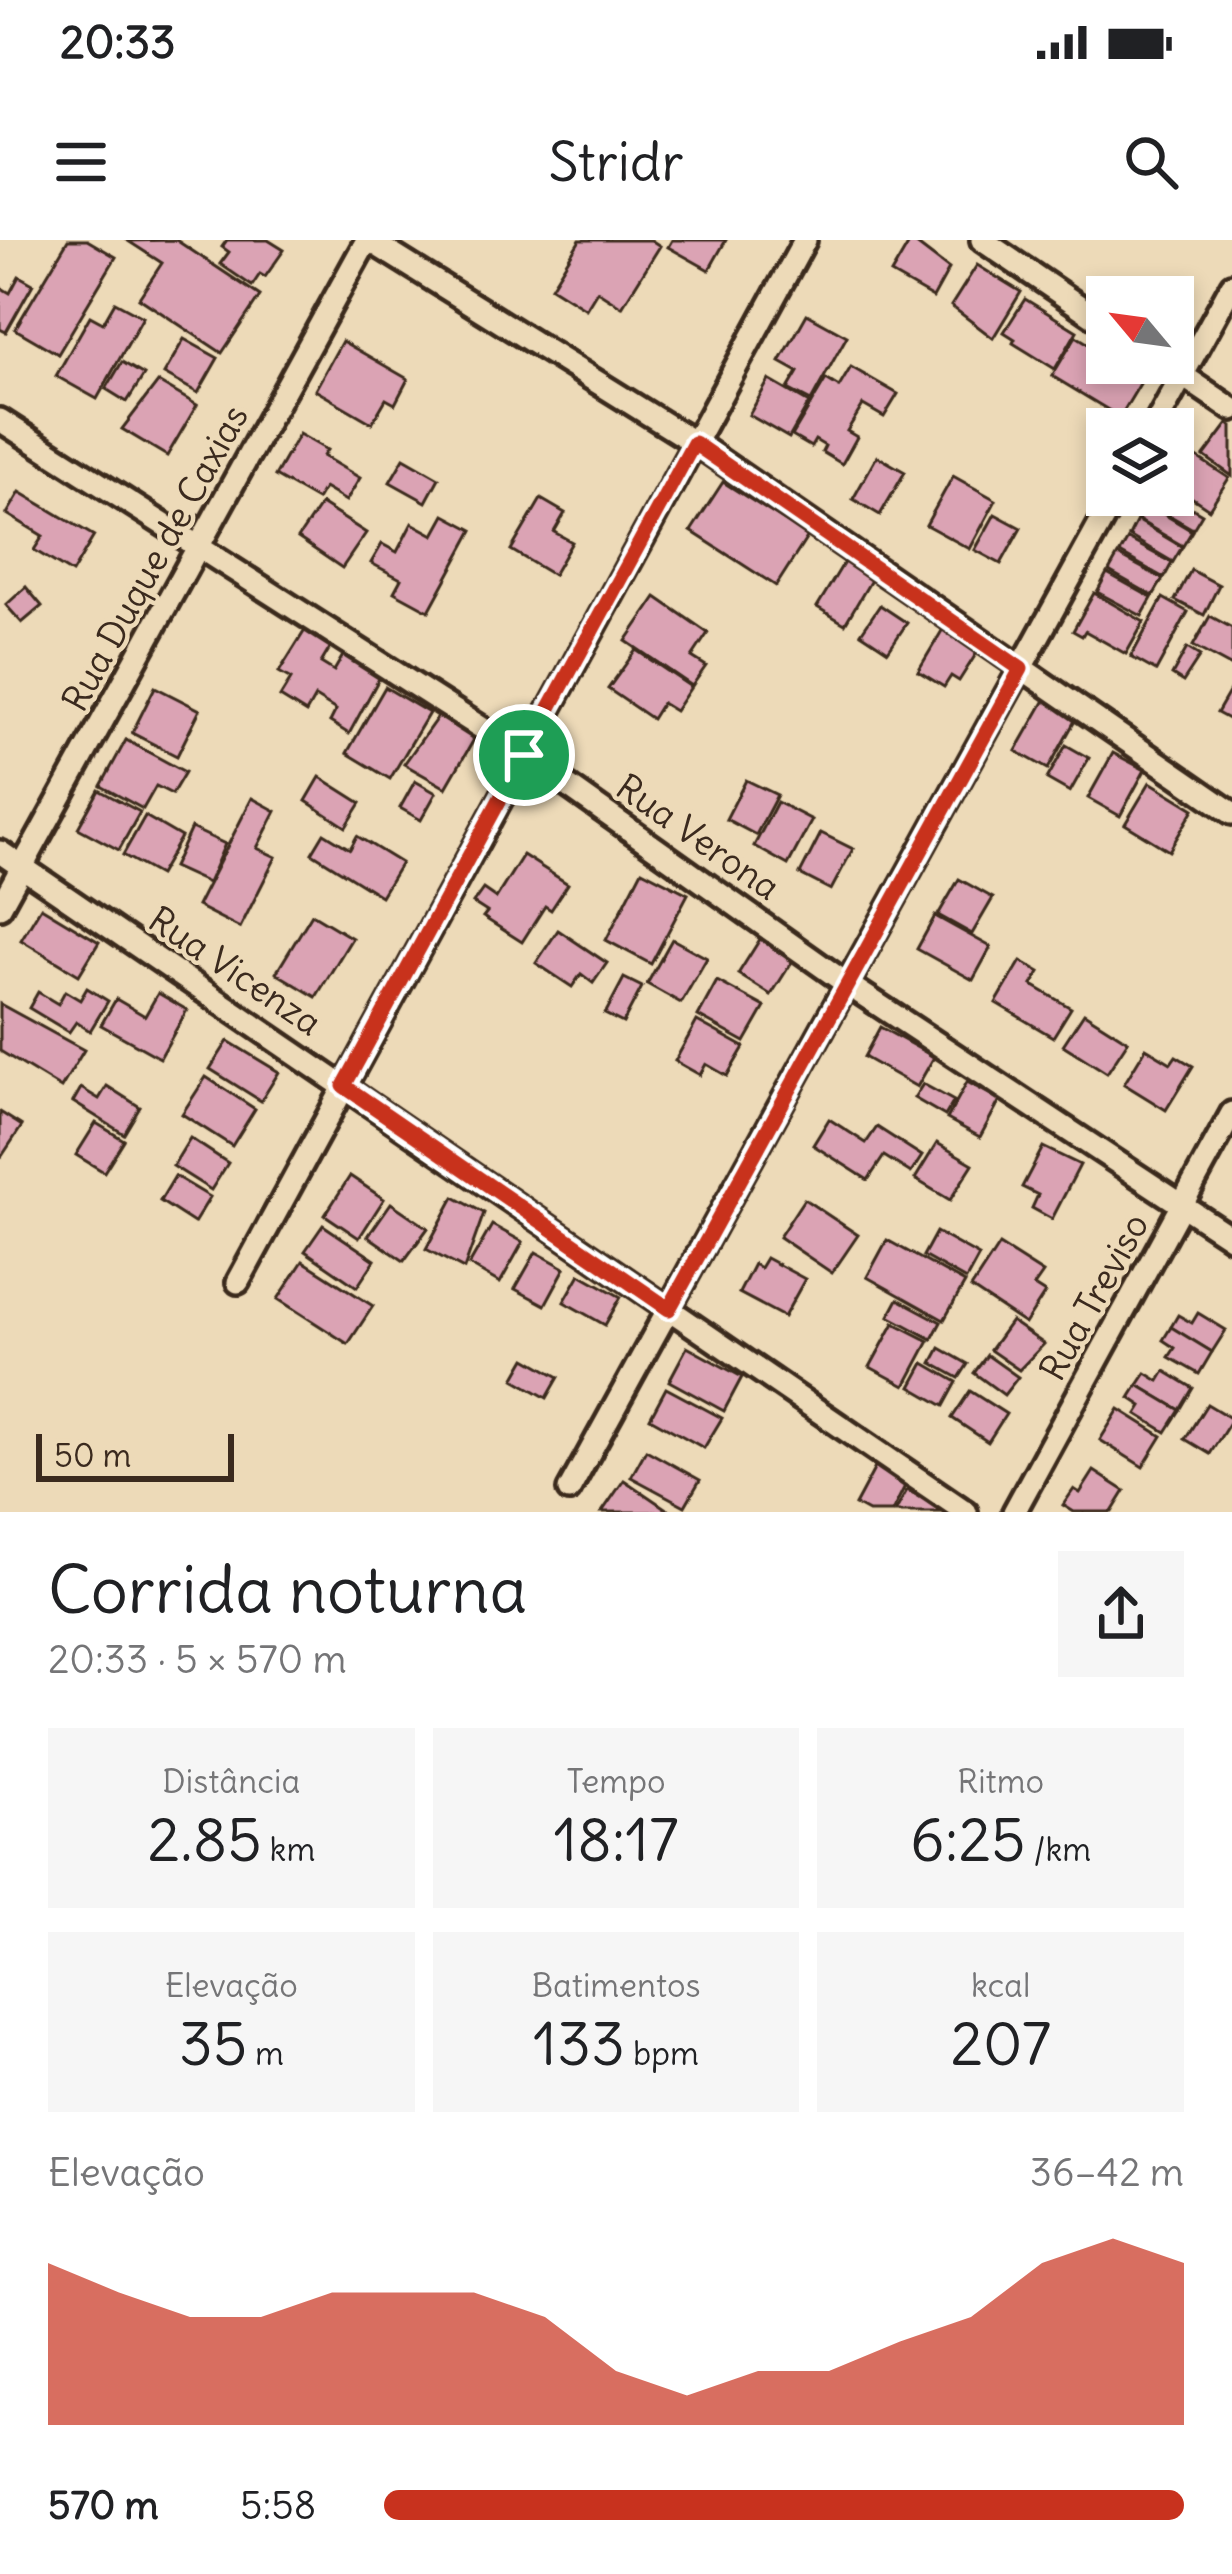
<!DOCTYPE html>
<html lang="pt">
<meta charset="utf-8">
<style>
:root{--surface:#fff;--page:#f6f6f6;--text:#202124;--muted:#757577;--accent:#c8321e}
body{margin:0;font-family:Delius,sans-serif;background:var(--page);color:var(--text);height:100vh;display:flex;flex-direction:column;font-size:45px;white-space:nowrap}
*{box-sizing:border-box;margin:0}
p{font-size:39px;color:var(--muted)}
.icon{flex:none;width:66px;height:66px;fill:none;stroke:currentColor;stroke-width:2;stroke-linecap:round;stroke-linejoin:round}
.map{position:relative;height:1272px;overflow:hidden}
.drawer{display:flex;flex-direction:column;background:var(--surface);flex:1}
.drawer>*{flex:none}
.needle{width:78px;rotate:299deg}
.buttons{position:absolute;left:1086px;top:36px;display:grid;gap:24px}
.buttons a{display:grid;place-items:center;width:108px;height:108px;border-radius:0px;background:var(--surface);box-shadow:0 6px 18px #0003;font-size:60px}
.scale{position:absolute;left:36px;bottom:30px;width:198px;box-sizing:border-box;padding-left:12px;border:6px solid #3b2a1e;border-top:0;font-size:33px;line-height:42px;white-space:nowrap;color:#3b2a1e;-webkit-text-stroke:9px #eddab8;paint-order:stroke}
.pin{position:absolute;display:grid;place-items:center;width:102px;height:102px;color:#fff;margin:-51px;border:6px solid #fff;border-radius:50%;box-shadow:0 3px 12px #0007}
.round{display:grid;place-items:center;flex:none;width:126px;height:126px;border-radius:0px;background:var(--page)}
.summary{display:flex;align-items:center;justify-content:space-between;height:204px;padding:0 48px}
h1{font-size:66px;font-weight:600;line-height:90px}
.metrics{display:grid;grid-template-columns:repeat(3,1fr);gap:18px;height:204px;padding:12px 48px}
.metrics div{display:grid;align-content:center;border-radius:0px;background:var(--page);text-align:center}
.metrics b{font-size:60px;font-weight:600}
.metrics small{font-size:33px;font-weight:400}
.metrics p{font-size:33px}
.chart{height:336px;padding:24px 48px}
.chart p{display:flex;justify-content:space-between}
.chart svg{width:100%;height:216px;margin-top:12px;fill:var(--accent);opacity:.7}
ul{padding:0 48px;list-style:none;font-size:39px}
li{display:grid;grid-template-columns:192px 144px 1fr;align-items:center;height:90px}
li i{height:30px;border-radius:15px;background:var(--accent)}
.status{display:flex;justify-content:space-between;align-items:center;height:84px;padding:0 60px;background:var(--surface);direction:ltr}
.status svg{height:33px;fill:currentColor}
header{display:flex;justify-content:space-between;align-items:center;height:156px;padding:0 48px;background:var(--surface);font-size:54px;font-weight:600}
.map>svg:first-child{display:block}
.building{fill:#dba3b4;stroke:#3b2a1e;stroke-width:3}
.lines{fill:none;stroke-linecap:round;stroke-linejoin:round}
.street-casing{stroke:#3b2a1e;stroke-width:30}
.street{stroke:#eddab8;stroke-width:21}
.route-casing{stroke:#fff;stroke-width:24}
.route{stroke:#c8321e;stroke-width:15}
.labels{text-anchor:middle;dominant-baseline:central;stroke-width:9;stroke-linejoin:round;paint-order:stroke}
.street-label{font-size:36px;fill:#3b2a1e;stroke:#eddab8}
</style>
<div class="status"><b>20:33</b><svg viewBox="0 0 49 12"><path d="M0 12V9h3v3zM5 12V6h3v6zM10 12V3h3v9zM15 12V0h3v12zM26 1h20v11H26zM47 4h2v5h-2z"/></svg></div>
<header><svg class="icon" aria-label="menu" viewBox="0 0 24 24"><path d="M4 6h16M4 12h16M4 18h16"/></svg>Stridr<svg class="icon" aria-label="search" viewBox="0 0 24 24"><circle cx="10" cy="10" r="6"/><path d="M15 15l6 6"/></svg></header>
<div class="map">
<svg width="1232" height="1272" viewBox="0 0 1232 1272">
<rect width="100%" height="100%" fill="#eddab8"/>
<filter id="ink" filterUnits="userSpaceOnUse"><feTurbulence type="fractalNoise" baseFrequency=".00833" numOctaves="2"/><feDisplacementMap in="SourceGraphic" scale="24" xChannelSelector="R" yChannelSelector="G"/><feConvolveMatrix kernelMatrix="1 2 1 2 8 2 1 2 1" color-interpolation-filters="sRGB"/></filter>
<g filter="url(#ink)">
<!-- building -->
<g class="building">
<polygon points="68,0 87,0 116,17 58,114 15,89"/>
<polygon points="176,0 260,56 222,113 139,58 162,23 128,1"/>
<polygon points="227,0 268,0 284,10 265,37 260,34 252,46 220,24 229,12 222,7"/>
<polygon points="580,0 651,0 660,6 622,67 597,51 586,69 551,47"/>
<polygon points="672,0 726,0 709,30 668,7"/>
<polygon points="911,0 949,29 933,58 891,34"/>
<polygon points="977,25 1021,52 993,98 951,66"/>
<polygon points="19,36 33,44 6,92 0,89 0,47 10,53"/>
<polygon points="1025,59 1077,91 1055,129 1013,103 1015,99 1004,92"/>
<polygon points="115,62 143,77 97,159 56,136 90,76 103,83"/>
<polygon points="807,74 847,96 811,161 788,149 798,132 780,122"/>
<polygon points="1076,96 1107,115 1107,123 1120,123 1144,137 1120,177 1052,136"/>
<polygon points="184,99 218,118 198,153 164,134"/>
<polygon points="342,101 408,139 395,164 386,159 372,183 315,150"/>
<polygon points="122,122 144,135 127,162 106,149"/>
<polygon points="851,127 898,154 884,177 863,165 847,191 857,197 842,224 822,212 825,206 815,200 811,207 792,196 826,139 839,147"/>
<polygon points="769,140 809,163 789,198 749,175"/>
<polygon points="158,142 197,165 167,216 122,189"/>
<polygon points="1228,184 1232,186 1232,236 1204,216"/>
<polygon points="299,194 327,210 323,216 360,238 346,261 324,248 317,260 275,236"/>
<polygon points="1180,206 1229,238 1209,269 1173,245 1173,216"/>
<polygon points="877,216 905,232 880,275 853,259"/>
<polygon points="404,218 439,238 426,262 390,242"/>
<polygon points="953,236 996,260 970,309 926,285"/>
<polygon points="723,242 808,296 776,346 691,291"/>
<polygon points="20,252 94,296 72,333 34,310 43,296 7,274"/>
<polygon points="1153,255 1170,255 1202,274 1193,289 1148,263"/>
<polygon points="541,259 565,273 554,292 572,302 553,335 511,310"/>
<polygon points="321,264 366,293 342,328 298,298"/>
<polygon points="1147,264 1192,291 1183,306 1138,280"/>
<polygon points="995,274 1021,288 1001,324 975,310"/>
<polygon points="445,275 473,290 429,371 394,352 401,339 371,323 382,304 397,312 412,283 434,295"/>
<polygon points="1137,280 1182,307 1173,322 1129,296"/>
<polygon points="1128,299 1172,323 1164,338 1120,313"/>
<polygon points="1118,315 1163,339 1153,356 1109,331"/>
<polygon points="846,319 874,335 845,384 817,367"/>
<polygon points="1191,330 1219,345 1204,375 1175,360"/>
<polygon points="1107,333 1152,358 1142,376 1097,352"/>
<polygon points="26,347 42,366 22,383 6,365"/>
<polygon points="1094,353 1144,382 1126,414 1085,391 1082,396 1073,391"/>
<polygon points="656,357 708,393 692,417 706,426 692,446 626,401"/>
<polygon points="1163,358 1188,372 1156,431 1131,417"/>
<polygon points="880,365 907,383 888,411 861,393"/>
<polygon points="1210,376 1232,388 1232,427 1193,406"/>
<polygon points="307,387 333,403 321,423 334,431 345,412 381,435 349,494 330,482 336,470 315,457 306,473 280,457 291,439 279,432"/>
<polygon points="943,389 978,411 959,441 951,436 944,447 918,431"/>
<polygon points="1187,408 1200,416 1183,442 1172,435"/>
<polygon points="636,410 691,447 675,471 662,463 652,479 608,449"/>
<polygon points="155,447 200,470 177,516 132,493"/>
<polygon points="385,447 429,473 390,539 347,513"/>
<polygon points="1232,447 1232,481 1217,473"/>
<polygon points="1049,453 1081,470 1048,529 1016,511"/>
<polygon points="439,475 476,496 446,548 404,524"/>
<polygon points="126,500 185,532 172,554 156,546 143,569 101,546"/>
<polygon points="1066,505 1089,518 1070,552 1047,539"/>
<polygon points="1113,513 1145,530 1120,576 1088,558"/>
<polygon points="320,537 361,563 346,587 306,561"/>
<polygon points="746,540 777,555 756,595 726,579"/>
<polygon points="415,541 436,553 421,580 400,568"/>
<polygon points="1150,542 1194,569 1169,611 1125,584"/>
<polygon points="99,550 140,572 119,610 78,588"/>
<polygon points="252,558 276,571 257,608 276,617 240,688 197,666"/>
<polygon points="777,562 812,580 788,625 754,606"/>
<polygon points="145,576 181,597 159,635 123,615"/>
<polygon points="191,588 225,604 208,643 173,627"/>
<polygon points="324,593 350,609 357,596 401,623 381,656 312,613"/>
<polygon points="821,593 853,609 831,650 800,634"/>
<polygon points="523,615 568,644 551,670 545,666 522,702 483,677 487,672 473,663 483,649 496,658"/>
<polygon points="642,630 688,654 651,724 606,700"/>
<polygon points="959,639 993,658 972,694 938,675"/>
<polygon points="41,667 99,702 79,735 21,700"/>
<polygon points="312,674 352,698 316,757 276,733"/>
<polygon points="935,676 991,707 973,740 917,709"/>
<polygon points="558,690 607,723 593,743 581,734 572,747 536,723"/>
<polygon points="762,696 795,717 771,755 738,734"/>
<polygon points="672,699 707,718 681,763 647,744"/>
<polygon points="1021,721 1040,732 1032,745 1071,768 1053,797 996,763"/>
<polygon points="624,738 642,747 623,783 605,774"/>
<polygon points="717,741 765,767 745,802 698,776"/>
<polygon points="87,748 108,761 90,791 76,782 69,792 29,768 38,752 58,764 65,751 80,760"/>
<polygon points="158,753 187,770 160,818 101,785 116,759 145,776"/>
<polygon points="0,764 84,810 61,848 0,811"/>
<polygon points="1084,773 1128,801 1107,833 1063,805"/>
<polygon points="697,781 744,807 727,836 706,824 700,835 675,821"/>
<polygon points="880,787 934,817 917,847 864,817"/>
<polygon points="228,801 279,832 261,861 210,829"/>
<polygon points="1146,808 1171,823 1176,816 1193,826 1166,870 1124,844"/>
<polygon points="206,837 255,869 232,906 182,874"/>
<polygon points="967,842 1000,860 980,897 947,879"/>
<polygon points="923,844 954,861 945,876 914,858"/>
<polygon points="107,846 140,867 124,894 73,862 81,848 99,859"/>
<polygon points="0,872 22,886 2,916 0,914"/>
<polygon points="829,879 866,903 877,887 922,916 911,933 884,916 868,940 813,905"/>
<polygon points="96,883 124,900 104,932 76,915"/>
<polygon points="190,898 228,923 211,950 173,926"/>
<polygon points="937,903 973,924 950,960 915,939"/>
<polygon points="1043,907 1080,925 1052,979 1032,968 1038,955 1022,947"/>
<polygon points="175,936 210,957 194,983 160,961"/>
<polygon points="350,936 384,959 359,998 325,975"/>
<polygon points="454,957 484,973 464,1029 426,1009"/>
<polygon points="804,959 858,995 832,1033 779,997"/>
<polygon points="391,963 428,988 404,1021 368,996"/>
<polygon points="323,985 375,1020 357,1047 305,1011"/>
<polygon points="492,985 523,1002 500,1043 469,1025"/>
<polygon points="936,992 979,1016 966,1040 923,1016"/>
<polygon points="887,1000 965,1043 944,1080 867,1037"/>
<polygon points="999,1005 1043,1033 1034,1046 1045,1053 1025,1084 971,1048"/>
<polygon points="536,1012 565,1028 545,1065 515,1049"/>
<polygon points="766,1018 805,1039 784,1077 739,1053 754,1024 760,1028"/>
<polygon points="303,1021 373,1066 348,1104 278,1059"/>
<polygon points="580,1034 621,1057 605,1085 564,1062"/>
<polygon points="898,1059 941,1082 932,1099 889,1076"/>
<polygon points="1198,1073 1226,1090 1212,1112 1171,1087 1178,1075 1192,1083"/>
<polygon points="1011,1081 1044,1104 1019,1130 990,1110"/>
<polygon points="894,1083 929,1101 905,1146 870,1127"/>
<polygon points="1171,1087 1212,1112 1199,1134 1169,1117 1175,1108 1163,1100"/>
<polygon points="687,1107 742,1137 724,1171 669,1141"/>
<polygon points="940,1108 968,1124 959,1138 932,1123"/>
<polygon points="987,1115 1018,1137 1004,1155 974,1133"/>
<polygon points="526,1118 559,1137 547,1158 514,1139"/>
<polygon points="924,1123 957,1142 944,1166 911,1147"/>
<polygon points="1165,1131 1193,1148 1180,1170 1138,1145 1146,1133 1159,1141"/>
<polygon points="1138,1145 1180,1170 1166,1192 1137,1174 1142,1166 1130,1158"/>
<polygon points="666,1148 722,1178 704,1208 650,1178"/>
<polygon points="970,1151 1006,1174 988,1202 952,1178"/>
<polygon points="1207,1164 1232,1179 1210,1214 1185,1199"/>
<polygon points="1119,1169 1162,1196 1143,1227 1100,1200"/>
<polygon points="646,1210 700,1240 685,1266 631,1237"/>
<polygon points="878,1222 909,1238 892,1272 868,1272 855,1265"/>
<polygon points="1094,1231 1125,1251 1112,1272 1074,1272 1063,1265 1074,1249 1080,1253"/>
<polygon points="624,1240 671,1272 602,1272"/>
<polygon points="907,1250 942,1269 941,1272 895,1272"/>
</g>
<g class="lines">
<!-- street casing -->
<g class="street-casing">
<g id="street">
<polyline points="369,0 695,203 1232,573"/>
<polyline points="982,0 1107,85"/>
<polyline points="1164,123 1232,169"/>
<polyline points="0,180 524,515 847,744 1232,998"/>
<polyline points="1153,189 1232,45"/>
<polyline points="0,612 966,1272"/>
<polyline points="0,667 367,0"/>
<polyline points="238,1042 805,0"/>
<polyline points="569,1250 1116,255"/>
<polyline points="1014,1272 1232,873"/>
</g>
</g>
<!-- street -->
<use href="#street" class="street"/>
</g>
</g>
<g class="lines" filter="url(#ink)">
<!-- route casing -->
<g class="route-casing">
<polygon id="route" points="694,203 1021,429 669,1069 344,846"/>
</g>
<!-- route -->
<use href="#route" class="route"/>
</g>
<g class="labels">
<!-- street labels -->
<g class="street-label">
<text transform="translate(155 318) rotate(-61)">Rua Duque de Caxias</text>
<text transform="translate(698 597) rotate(35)">Rua Verona</text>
<text transform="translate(235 731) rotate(34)">Rua Vicenza</text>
<text transform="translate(1094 1057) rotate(-61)">Rua Treviso</text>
</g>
</g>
</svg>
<div class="buttons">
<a><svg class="needle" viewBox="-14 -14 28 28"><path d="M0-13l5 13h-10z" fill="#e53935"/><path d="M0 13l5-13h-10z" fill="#757577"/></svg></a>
<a><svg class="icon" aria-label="layers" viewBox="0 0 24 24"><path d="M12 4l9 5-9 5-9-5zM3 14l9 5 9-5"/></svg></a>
</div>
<div class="scale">50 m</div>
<div class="pin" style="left:524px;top:515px;background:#1e9e55"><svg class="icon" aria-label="arrive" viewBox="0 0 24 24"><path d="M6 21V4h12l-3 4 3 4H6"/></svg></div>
</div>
<section class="drawer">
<div class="summary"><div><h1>Corrida noturna</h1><p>20:33 · 5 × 570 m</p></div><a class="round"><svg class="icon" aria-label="share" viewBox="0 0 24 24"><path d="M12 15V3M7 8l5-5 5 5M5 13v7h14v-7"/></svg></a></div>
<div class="metrics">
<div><p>Distância</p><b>2.85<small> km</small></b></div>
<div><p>Tempo</p><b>18:17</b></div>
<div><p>Ritmo</p><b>6:25<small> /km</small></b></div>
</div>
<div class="metrics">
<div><p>Elevação</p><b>35<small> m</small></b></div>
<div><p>Batimentos</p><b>133<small> bpm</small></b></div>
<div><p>kcal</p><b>207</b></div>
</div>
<div class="chart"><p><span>Elevação</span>36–42 m</p>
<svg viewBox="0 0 160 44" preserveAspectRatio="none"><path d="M0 44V11L10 17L20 22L30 22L40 17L50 17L60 17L70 22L80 33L90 38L100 33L110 33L120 27L130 22L140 11L150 6L160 11V44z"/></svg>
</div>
<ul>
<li><b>570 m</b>5:58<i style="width:100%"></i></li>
</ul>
</section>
